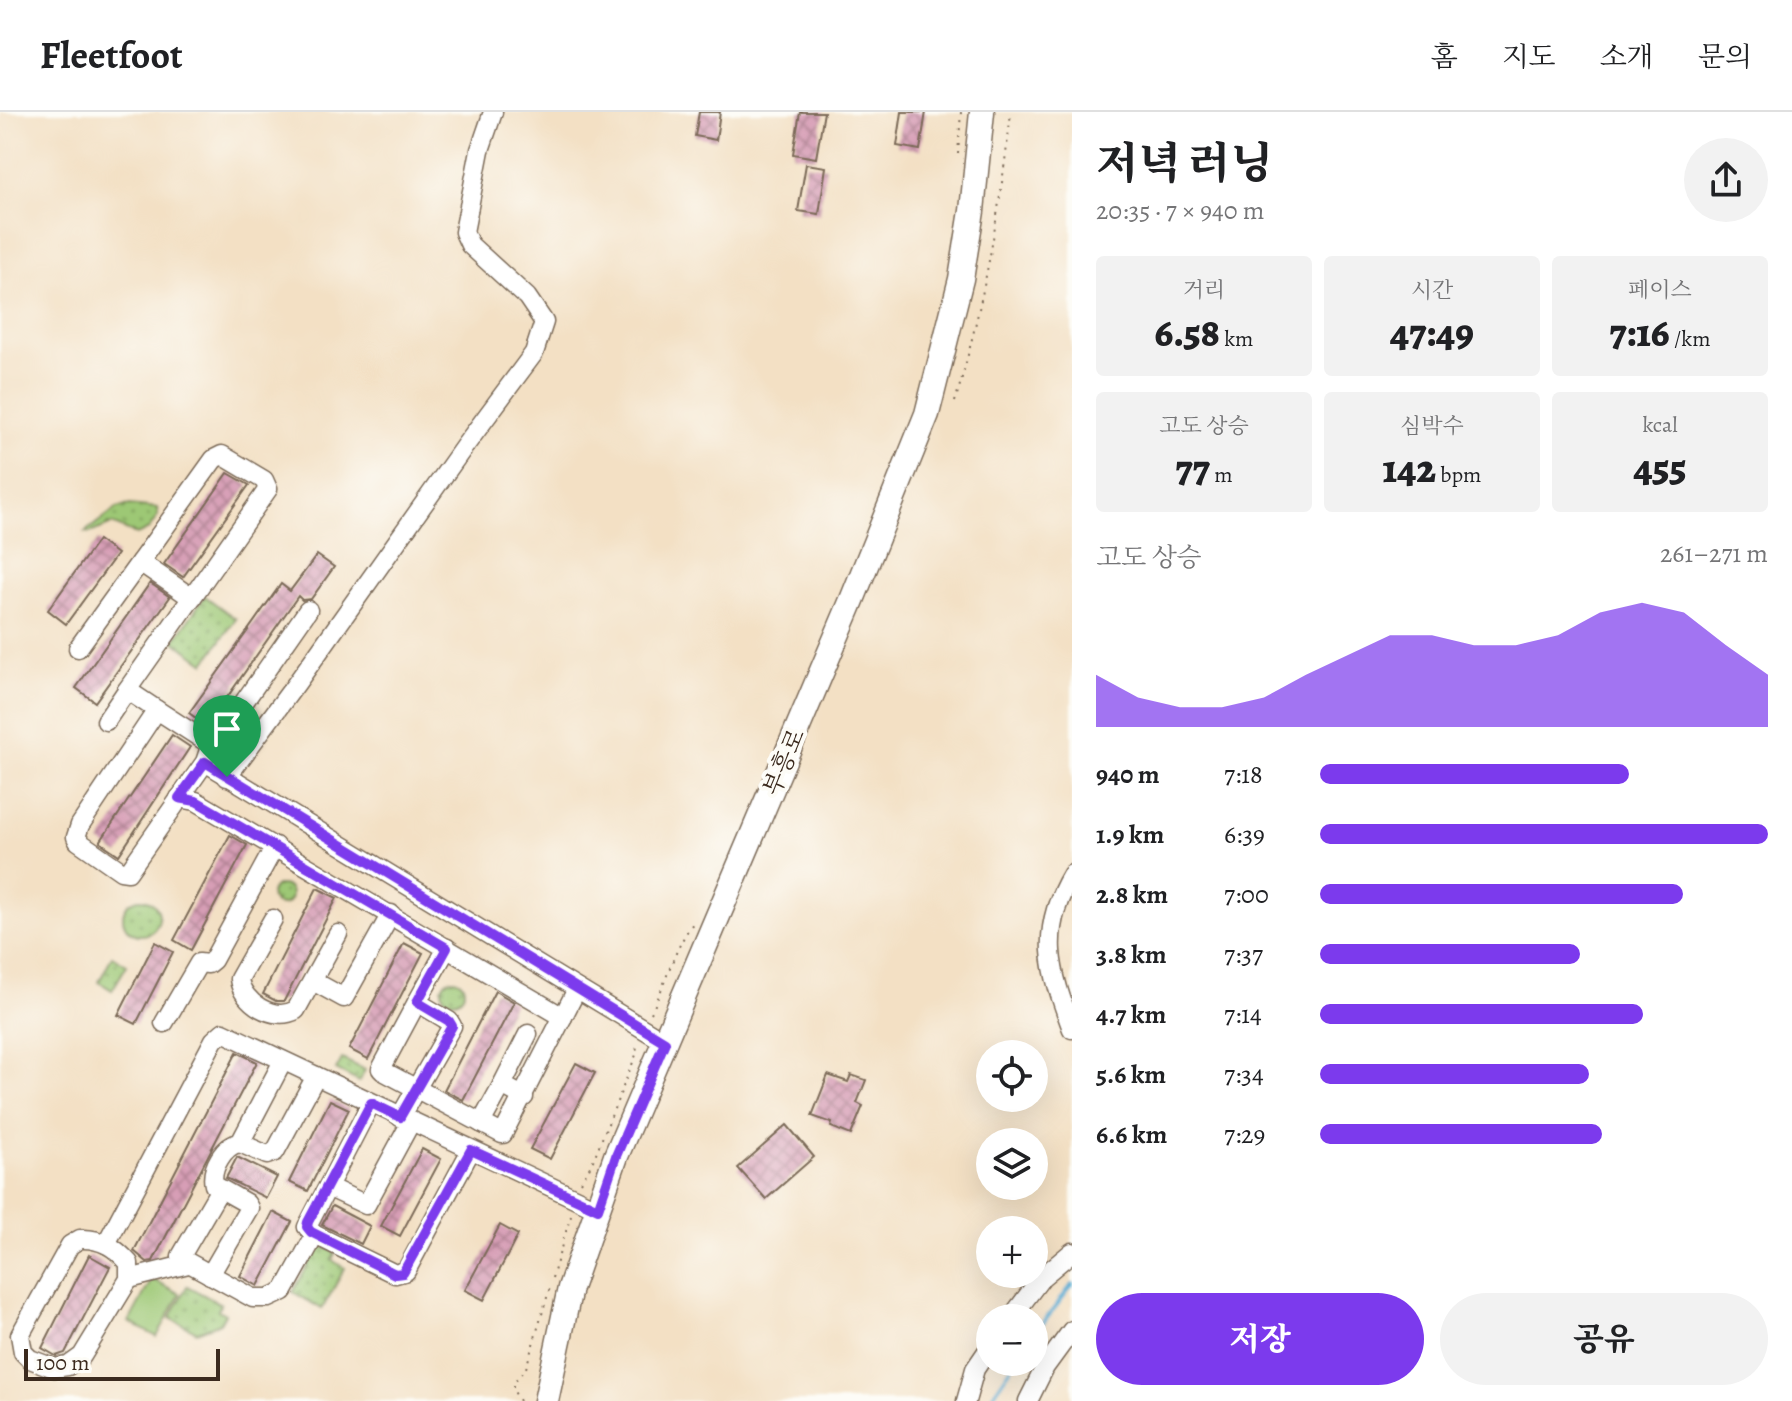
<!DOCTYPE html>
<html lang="ko">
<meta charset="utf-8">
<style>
:root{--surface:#fff;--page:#f2f2f2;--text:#202124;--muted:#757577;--line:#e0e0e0;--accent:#7c3aed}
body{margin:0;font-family:Alegreya,"Noto Serif KR",serif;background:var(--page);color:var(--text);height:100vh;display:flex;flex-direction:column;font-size:30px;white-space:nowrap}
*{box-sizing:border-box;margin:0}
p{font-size:26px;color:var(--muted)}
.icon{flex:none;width:44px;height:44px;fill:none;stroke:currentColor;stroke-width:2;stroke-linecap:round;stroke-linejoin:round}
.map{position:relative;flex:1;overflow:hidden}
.details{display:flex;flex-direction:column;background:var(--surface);width:720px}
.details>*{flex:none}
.buttons{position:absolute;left:976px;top:928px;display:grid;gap:16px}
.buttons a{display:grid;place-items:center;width:72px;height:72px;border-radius:50%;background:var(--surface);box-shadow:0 8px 32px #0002;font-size:40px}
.scale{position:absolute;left:24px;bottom:20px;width:196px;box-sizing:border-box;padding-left:8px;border:4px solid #3b2a1e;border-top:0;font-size:22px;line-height:28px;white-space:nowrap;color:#3b2a1e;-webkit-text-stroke:6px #fdfcf7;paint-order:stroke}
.pin{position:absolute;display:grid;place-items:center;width:68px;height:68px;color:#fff;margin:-82px -34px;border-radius:50% 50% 50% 0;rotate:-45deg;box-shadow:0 0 8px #0007}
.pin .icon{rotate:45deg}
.round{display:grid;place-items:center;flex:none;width:84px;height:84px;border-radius:42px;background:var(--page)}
.overview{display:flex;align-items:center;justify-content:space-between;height:136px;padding:0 24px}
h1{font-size:44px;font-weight:800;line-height:60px}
.stats{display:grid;grid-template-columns:repeat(3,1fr);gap:12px;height:136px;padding:8px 24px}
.stats div{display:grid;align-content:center;border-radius:8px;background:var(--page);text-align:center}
.stats b{font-size:40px;font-weight:800}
.stats small{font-size:22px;font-weight:400}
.stats p{font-size:22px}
.chart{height:224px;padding:16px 24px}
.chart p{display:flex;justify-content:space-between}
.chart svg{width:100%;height:144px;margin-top:8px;fill:var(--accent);opacity:.7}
.cta{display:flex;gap:16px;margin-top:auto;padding:16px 24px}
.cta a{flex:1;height:92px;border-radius:48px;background:var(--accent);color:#fff;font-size:32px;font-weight:800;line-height:92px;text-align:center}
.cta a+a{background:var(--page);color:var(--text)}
ul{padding:0 24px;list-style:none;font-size:26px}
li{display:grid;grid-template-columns:128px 96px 1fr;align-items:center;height:60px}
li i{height:20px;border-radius:10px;background:var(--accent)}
header{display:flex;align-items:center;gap:48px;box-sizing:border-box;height:112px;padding:0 40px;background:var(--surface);border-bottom:2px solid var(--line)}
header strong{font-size:38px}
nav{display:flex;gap:44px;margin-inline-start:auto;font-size:28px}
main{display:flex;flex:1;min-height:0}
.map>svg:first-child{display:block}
.park{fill:url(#park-dots);stroke:#6c794a;stroke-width:2}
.pitch{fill:#9dc875;stroke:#6c794a;stroke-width:2}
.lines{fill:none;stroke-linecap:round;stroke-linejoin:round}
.stream{stroke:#58abd3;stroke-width:4}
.building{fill:url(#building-cross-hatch)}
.minor-casing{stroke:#7b6a58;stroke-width:21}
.major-casing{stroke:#7b6a58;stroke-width:27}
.path{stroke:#7b6a58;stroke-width:2;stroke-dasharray:2 6;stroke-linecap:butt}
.minor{stroke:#fff;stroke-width:18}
.major{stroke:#fff;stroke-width:24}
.route-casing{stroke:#fff;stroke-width:16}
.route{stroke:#7c3aed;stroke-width:10}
.labels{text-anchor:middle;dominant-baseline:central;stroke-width:8;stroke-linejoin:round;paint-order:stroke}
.street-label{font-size:24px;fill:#3b2a1e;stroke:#fdfcf7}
</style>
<header>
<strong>Fleetfoot</strong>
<nav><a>홈</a><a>지도</a><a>소개</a><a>문의</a></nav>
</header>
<main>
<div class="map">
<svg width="1072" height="1289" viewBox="0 0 1072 1289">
<defs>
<pattern id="park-dots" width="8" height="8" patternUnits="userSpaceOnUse" patternTransform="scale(2)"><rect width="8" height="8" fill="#9dc875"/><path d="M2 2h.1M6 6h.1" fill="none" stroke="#81a35f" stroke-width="1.8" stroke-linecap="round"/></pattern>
<pattern id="building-cross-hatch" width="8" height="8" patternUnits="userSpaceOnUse" patternTransform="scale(2)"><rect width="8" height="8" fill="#d79eb6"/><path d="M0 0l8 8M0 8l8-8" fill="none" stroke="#b08193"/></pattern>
</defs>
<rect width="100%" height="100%" fill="#fdfcf7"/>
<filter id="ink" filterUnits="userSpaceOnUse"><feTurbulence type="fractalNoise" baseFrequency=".0125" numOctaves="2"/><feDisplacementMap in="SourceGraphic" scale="16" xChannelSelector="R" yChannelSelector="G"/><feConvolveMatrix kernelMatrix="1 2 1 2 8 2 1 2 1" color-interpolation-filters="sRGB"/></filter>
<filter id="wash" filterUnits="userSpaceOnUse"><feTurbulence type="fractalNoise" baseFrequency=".006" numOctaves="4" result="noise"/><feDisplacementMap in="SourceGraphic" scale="32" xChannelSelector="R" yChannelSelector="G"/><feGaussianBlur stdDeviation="1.8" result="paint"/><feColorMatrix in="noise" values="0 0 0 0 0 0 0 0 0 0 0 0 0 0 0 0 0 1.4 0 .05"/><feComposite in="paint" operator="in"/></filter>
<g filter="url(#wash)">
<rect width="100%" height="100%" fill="#f3e0c4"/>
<!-- park -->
<g class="park">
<polygon points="129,393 157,396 158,404 149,417 137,423 112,412 90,421 85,420 117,396"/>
<polygon points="205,484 236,507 205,551 174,529"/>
<circle cx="281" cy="783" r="10"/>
<circle cx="141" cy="805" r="18"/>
<polygon points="112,844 127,853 112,878 99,870"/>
<circle cx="453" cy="878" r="11"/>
<polygon points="342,947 365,958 359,970 336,958"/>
<polygon points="320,1132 335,1141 332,1148 345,1156 322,1197 293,1180"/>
<polygon points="187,1174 221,1192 218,1198 225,1202 220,1211 197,1220 170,1206"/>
</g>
<!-- pitch -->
<polygon class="pitch" points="152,1167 180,1182 157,1225 129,1210"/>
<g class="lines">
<!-- stream -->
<g class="stream">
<polyline points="1034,1223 1072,1173"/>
<polyline points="989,1289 1015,1250"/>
</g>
</g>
<g id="blocks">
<!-- building -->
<g class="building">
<polygon points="699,0 720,0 716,28 695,24"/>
<polygon points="800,0 824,0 816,46 793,42"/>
<polygon points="902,0 926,0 920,38 897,34"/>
<polygon points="806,52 826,55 819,102 798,99"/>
<polygon points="228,361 249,373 183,465 164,452"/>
<polygon points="98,428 117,442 66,512 48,498"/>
<polygon points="317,443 334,455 311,487 302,488 298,484 207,614 189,601 281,472 290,479"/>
<polygon points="150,471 170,485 95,590 76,576"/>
<polygon points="172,623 190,635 119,743 100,730"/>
<polygon points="230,723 247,733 191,838 174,828"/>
<polygon points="317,776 337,786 284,889 276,889 263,882"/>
<polygon points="155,830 173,840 136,912 118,903"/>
<polygon points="404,831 423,841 368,947 349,937"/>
<polygon points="495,879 514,890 463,988 444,978"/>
<polygon points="237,940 257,950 153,1149 147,1150 134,1139"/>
<polygon points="576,951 595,961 550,1047 530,1037"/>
<polygon points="828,963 848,970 851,963 866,968 857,991 863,994 851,1023 831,1015 832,1011 812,1004"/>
<polygon points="330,988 349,997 308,1079 289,1070"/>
<polygon points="787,1013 814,1045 766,1087 738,1056"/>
<polygon points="422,1037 441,1047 400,1124 381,1114"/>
<polygon points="237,1045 277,1065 266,1086 226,1066"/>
<polygon points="332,1094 370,1114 361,1132 322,1113"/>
<polygon points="273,1100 292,1110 258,1174 240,1164"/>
<polygon points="500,1113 518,1123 484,1188 465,1178"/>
<polygon points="89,1143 110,1155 65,1241 56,1244 42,1236"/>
</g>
</g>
</g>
<g filter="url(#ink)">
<use href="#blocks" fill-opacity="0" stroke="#7b6a58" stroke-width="2"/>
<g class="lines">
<!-- minor casing -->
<g class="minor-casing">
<g id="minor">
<polyline points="78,536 140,450"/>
<polyline points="127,578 268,377 264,368 222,343 214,347 140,450 192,486"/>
<polyline points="106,609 127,578 157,598"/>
<polyline points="208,631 219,626 308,498"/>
<polyline points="205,650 210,635 208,631 157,598 80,713 76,725 78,729 121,759 128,760 205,650 665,930"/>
<polyline points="227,665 296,572 464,335 534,241 544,210 527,185 470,133 464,120 480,38 493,0"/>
<polyline points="179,686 196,689 563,905"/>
<path d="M1072,762c-34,57 -22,96 0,155"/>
<path d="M273,807l-34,60c3,24 35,43 57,31l42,-76"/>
<polyline points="313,869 344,886 391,802"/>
<polyline points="417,890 447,836"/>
<polyline points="164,911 199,851 208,852 213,848 275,734"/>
<polyline points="502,973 528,922"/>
<polyline points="371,991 307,1115 315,1123 395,1162 406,1159 471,1038"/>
<polyline points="400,1005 452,914 449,909 417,890 381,957 383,959 502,1022 503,1022 577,877"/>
<polyline points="481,1011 502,973 524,985"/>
<polyline points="240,1031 267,1043 275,1040 316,964"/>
<polyline points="328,1075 366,1093 411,1010"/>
<polyline points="220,1077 181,1144 182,1147 253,1186 269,1186 284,1179 315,1123"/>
<path d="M80,1127c21,-1 35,8 49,24v16l-47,77 -14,10 -14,2 -24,-9 -7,-7 -3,-17 50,-90z"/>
<polyline points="106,1132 214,928 223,920 598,1097"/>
<path d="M210,1163l39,-67 -3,-5 -32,-18c-4,-16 10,-40 26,-42l43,-82"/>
<polyline points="129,1167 188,1152"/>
<polyline points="1011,1206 1042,1165 1072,1140"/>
<polyline points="966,1289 975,1257 990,1235"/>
<polyline points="1028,1289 1045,1255 1072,1218"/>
</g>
</g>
<!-- major casing -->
<g class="major-casing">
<polyline id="major" points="546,1289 570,1176 616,1044 852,488 927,302 961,167 972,99 982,0"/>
</g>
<!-- path -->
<g class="path">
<polyline points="958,42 961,0"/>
<path d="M955,290c28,-95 45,-191 56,-290"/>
<path d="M651,901c15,-29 23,-66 43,-91"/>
<polyline points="581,1070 592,1051 636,943 637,932"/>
<polyline points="552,1166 571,1103"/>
<polyline points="520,1289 513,1278 513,1271 526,1256 551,1172"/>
</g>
<!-- minor -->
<use href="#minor" class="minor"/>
<!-- major -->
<use href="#major" class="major"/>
</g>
</g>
<g class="lines" filter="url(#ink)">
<!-- route casing -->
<g class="route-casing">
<polygon id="route" points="205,650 665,930 616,1044 598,1097 471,1038 403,1161 395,1162 311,1120 307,1115 308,1110 371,991 400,1005 452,914 449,909 417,890 447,836 196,689 179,686"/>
</g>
<!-- route -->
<use href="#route" class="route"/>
</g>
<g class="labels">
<!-- street labels -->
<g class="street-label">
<text transform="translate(784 650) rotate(-67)">부흥로</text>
</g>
</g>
</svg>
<div class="buttons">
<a><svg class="icon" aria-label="locate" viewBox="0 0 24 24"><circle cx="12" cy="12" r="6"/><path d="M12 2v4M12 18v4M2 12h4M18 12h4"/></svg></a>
<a><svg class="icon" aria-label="layers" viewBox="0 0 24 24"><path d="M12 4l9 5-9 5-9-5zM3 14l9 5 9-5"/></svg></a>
<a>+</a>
<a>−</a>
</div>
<div class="scale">100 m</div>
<div class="pin" style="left:227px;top:665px;background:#1e9e55"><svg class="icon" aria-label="arrive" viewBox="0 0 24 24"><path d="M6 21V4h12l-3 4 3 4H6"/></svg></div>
</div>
<section class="details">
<div class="overview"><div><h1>저녁 러닝</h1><p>20:35 · 7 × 940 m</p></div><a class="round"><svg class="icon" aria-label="share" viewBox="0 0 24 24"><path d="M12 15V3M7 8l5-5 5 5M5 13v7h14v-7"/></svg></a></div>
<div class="stats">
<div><p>거리</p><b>6.58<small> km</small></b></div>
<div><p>시간</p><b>47:49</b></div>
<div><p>페이스</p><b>7:16<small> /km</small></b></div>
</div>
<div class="stats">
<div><p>고도 상승</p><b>77<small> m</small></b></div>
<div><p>심박수</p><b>142<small> bpm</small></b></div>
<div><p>kcal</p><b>455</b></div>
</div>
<div class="chart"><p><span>고도 상승</span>261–271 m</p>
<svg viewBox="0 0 160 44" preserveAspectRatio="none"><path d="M0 44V28L10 35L20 38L30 38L40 35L50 28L60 22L70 16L80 16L90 19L100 19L110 16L120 9L130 6L140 9L150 19L160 28V44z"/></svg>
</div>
<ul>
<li><b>940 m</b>7:18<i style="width:69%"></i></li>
<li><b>1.9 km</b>6:39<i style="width:100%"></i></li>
<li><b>2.8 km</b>7:00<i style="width:81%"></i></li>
<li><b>3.8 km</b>7:37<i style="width:58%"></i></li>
<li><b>4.7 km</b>7:14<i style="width:72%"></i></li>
<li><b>5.6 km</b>7:34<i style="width:60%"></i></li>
<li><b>6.6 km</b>7:29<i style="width:63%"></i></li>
</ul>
<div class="cta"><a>저장</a><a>공유</a></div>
</section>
</main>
